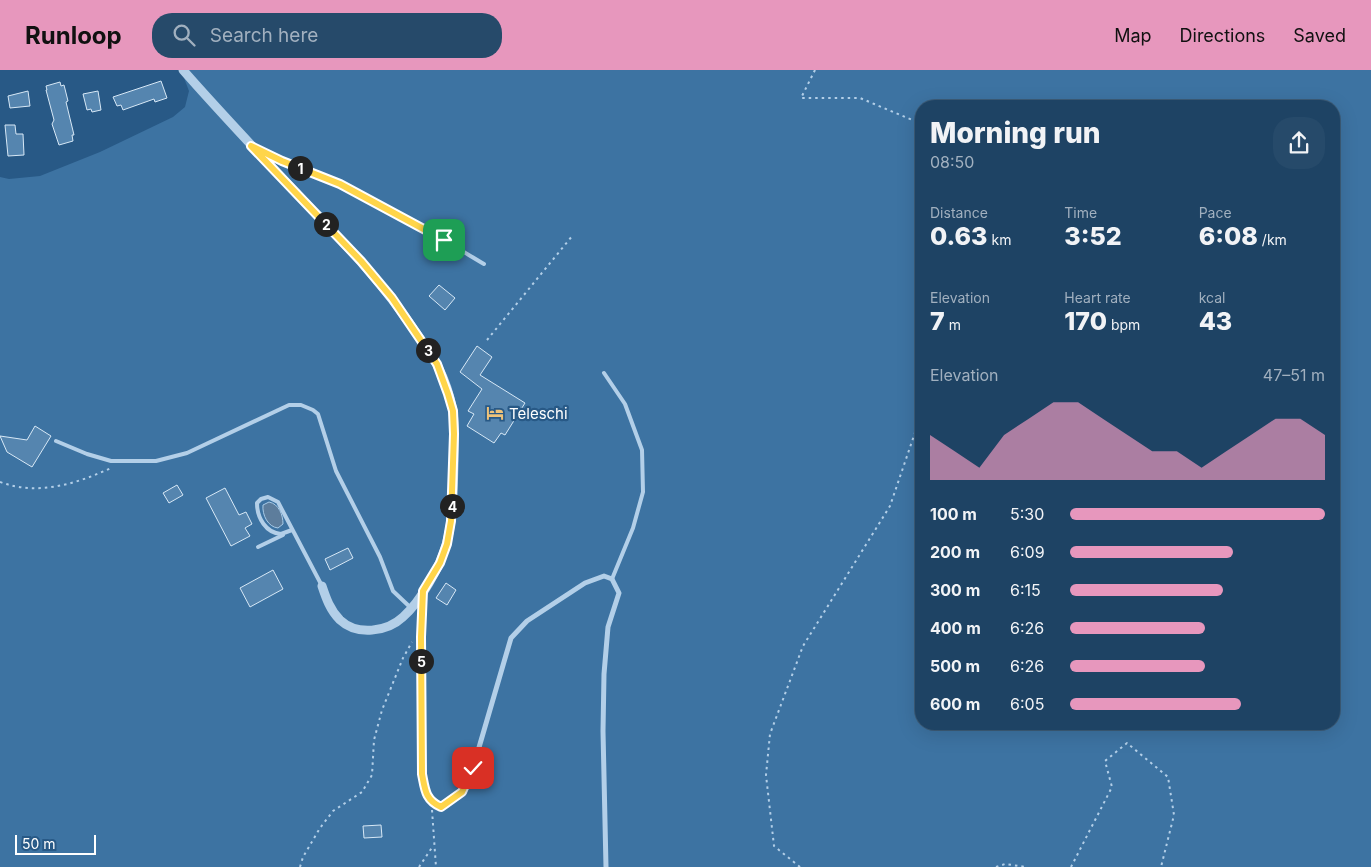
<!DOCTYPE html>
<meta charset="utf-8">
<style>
:root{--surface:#1e4364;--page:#264a6a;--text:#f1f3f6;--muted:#a1b0bf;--line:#3c5c78;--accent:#e797bd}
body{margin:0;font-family:Inter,sans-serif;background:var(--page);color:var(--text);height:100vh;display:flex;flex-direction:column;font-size:19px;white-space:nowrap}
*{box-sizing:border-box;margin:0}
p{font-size:16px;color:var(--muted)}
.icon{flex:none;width:28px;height:28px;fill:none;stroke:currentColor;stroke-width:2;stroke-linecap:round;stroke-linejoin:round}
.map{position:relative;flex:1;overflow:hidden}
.details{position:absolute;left:915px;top:30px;width:425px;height:630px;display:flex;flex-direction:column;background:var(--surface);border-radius:20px;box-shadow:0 5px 20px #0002,0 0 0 1px var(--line)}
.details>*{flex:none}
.scale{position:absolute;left:15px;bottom:12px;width:81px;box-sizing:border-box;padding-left:5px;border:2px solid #fff;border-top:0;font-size:14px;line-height:18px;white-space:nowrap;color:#fff;-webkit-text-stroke:4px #285986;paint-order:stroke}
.pin{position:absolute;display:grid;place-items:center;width:42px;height:42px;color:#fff;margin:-21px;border-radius:10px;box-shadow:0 2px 8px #0006}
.km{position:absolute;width:25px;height:25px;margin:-12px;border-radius:50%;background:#222;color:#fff;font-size:14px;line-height:25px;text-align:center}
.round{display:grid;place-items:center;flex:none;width:52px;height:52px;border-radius:20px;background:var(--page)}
.head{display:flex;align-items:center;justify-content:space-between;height:85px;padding:0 15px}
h1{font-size:28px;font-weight:800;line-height:38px}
.metrics{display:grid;grid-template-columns:repeat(3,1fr);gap:8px;height:85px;padding:5px 15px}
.metrics div{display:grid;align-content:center}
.metrics b{font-size:25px;font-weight:800}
.metrics small{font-size:14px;font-weight:400}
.metrics p{font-size:14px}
.chart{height:140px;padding:10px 15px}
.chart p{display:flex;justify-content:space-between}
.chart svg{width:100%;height:90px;margin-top:5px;fill:var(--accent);opacity:.7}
ul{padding:0 15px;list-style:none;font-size:16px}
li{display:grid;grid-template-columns:80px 60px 1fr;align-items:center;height:38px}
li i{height:12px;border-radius:6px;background:var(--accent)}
header{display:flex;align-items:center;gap:30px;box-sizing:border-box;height:70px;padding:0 25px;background:var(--accent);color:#111}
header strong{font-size:24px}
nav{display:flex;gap:28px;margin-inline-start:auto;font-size:18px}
.search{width:350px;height:45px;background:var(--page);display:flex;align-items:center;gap:12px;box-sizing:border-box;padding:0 18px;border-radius:20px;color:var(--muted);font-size:19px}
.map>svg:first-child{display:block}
.green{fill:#3d73a2;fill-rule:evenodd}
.water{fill:#5d7d9c;stroke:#a8cbe8}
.building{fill:#5585af;stroke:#d7e8f6}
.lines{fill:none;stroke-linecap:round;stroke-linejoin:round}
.path{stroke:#b3cfe8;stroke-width:2;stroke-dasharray:2.5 4;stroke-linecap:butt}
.service{stroke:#b3cfe8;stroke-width:4}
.minor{stroke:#b3cfe8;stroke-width:5}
.tertiary{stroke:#b3cfe8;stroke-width:9}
.route-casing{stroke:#fff;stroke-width:10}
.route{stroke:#ffd54a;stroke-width:6}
.labels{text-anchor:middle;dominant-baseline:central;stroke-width:4.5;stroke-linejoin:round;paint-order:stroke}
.poi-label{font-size:15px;fill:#fff;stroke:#285986;text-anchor:start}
</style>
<header>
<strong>Runloop</strong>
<div class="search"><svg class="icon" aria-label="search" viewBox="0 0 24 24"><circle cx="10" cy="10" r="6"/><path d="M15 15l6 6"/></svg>Search here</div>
<nav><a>Map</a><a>Directions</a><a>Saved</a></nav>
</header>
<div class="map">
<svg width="1371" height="797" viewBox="0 0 1371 797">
<rect width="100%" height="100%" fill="#285986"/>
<!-- green -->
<path class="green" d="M181,0h1190v797h-1371v-690l9,2 31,-3 60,-24 73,-35 12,-10 4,-16zM921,36h413v618h-413z"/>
<!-- water -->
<path class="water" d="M269,432c10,2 14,13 14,22l-5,4c-10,-1 -16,-13 -15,-23z"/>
<!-- building -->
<g class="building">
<polygon points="161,11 167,28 155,32 154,29 123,40 121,35 117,36 113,27"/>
<polygon points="60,12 61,16 64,15 68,31 66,32 74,65 72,65 73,71 59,75 52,54 54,50 46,20 47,20 46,16"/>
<polygon points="28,21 30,36 10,38 8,26"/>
<polygon points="98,21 101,40 92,42 91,39 87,40 83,24"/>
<polygon points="5,55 15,55 16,64 23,64 24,85 8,86"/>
<polygon points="439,215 455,228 445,240 429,226"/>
<polygon points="477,276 492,287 480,305 525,333 505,365 501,363 494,373 467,356 474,344 468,341 482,319 460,302"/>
<polygon points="35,356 51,366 32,397 7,382 0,366 27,370"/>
<polygon points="177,415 183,425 169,433 163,423"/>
<polygon points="225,418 239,445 246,442 252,454 245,458 250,466 231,476 206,428"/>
<polygon points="348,478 353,488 330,500 325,489"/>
<polygon points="273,500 283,519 250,537 240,518"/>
<polygon points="446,513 456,520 447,535 436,528"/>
<polygon points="381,755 382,767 364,768 363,756"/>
</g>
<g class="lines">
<!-- path -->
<g class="path">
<polyline points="815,0 801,28 860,28 917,52 921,60"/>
<polyline points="487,270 573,165"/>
<path d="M0,412c38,14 76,2 111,-14"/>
<polyline points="432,740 436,797"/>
<polyline points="300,797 303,787 320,758 333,741 362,722 372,705 374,670 382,640 403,588 412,572"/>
<polyline points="419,797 433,776"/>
<polyline points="800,797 774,776 766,705 770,664 803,576 890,436 921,345"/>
<polyline points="996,797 1005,794 1026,797"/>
<polyline points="1071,797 1112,717 1105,691 1127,673 1168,707 1174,745 1161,797"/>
</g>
<!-- service -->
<g class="service">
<path d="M259,80c27,13 54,22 81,34 50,23 97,52 144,80"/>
<polyline points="604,303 625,334 642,380 643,422 633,458 612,509"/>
<polyline points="56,371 87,384 111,391 156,391 187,383 289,335 301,335 313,340 318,344 336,401 380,487 393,521 411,538"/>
<path d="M292,460l-11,4c-15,-1 -24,-16 -24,-31l4,-4 7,-2 10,5 44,84"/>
<polyline points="258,477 283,465"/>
</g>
<!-- minor -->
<path class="minor" d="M423,524l-2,43 1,137c3,15 3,26 19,33l22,-15 10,-24 38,-130 16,-17 58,-38 19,-7 8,3 7,14 -11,34 -4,47 -1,57 3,136"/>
<!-- tertiary -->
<path class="tertiary" d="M183,0c43,49 88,96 133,144 37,38 69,73 99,117 8,12 17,23 23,36 7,13 12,29 15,44 2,16 1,33 1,50 -1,27 0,57 -8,84 -6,22 -25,56 -43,72 -16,15 -46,19 -63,3 -10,-10 -14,-22 -18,-34"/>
</g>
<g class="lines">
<!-- route casing -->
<g class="route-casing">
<path id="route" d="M444,170l-104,-56 -58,-23 -31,-15 110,115 31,37 45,66 11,30 5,17 1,23 -3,87 -4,23 -7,19 -17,28 -2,46 1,137c3,15 3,26 19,33l21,-15 11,-24"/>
</g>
<!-- route -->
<use href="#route" class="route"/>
</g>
<!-- icons -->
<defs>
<g id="hotel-bare" transform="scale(1.35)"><path d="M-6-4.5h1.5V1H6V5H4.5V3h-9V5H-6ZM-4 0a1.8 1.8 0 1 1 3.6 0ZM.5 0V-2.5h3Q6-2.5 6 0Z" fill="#efc37a" stroke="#285986" stroke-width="2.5" paint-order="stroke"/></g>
</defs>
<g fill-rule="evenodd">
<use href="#hotel-bare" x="495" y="343"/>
</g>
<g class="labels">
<!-- poi labels -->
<g class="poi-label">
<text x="509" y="343">Teleschi</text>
</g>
</g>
</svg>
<div class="scale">50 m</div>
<div class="pin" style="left:444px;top:170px;background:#1e9e55"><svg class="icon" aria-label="arrive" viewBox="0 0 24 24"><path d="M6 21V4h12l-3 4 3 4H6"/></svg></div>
<div class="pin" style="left:473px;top:698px;background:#d93025"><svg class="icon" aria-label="check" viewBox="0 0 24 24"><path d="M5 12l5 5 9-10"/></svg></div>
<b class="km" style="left:300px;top:98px">1</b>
<b class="km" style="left:326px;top:154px">2</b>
<b class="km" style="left:428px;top:280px">3</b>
<b class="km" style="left:452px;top:436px">4</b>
<b class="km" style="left:421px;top:591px">5</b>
<section class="details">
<div class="head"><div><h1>Morning run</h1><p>08:50</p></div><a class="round"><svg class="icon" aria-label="share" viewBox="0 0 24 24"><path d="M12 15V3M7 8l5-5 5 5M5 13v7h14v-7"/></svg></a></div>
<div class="metrics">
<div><p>Distance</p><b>0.63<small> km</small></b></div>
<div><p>Time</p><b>3:52</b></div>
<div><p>Pace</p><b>6:08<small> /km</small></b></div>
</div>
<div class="metrics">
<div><p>Elevation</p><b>7<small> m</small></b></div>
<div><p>Heart rate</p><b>170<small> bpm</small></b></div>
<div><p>kcal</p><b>43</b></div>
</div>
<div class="chart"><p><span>Elevation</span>47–51 m</p>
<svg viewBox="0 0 160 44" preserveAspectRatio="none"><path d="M0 44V22L10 30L20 38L30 22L40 14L50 6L60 6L70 14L80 22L90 30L100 30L110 38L120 30L130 22L140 14L150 14L160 22V44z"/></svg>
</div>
<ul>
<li><b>100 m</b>5:30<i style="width:100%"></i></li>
<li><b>200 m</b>6:09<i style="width:64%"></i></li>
<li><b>300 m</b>6:15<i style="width:60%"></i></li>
<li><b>400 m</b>6:26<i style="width:53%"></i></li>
<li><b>500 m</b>6:26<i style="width:53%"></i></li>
<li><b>600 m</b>6:05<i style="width:67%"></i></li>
</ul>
</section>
</div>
